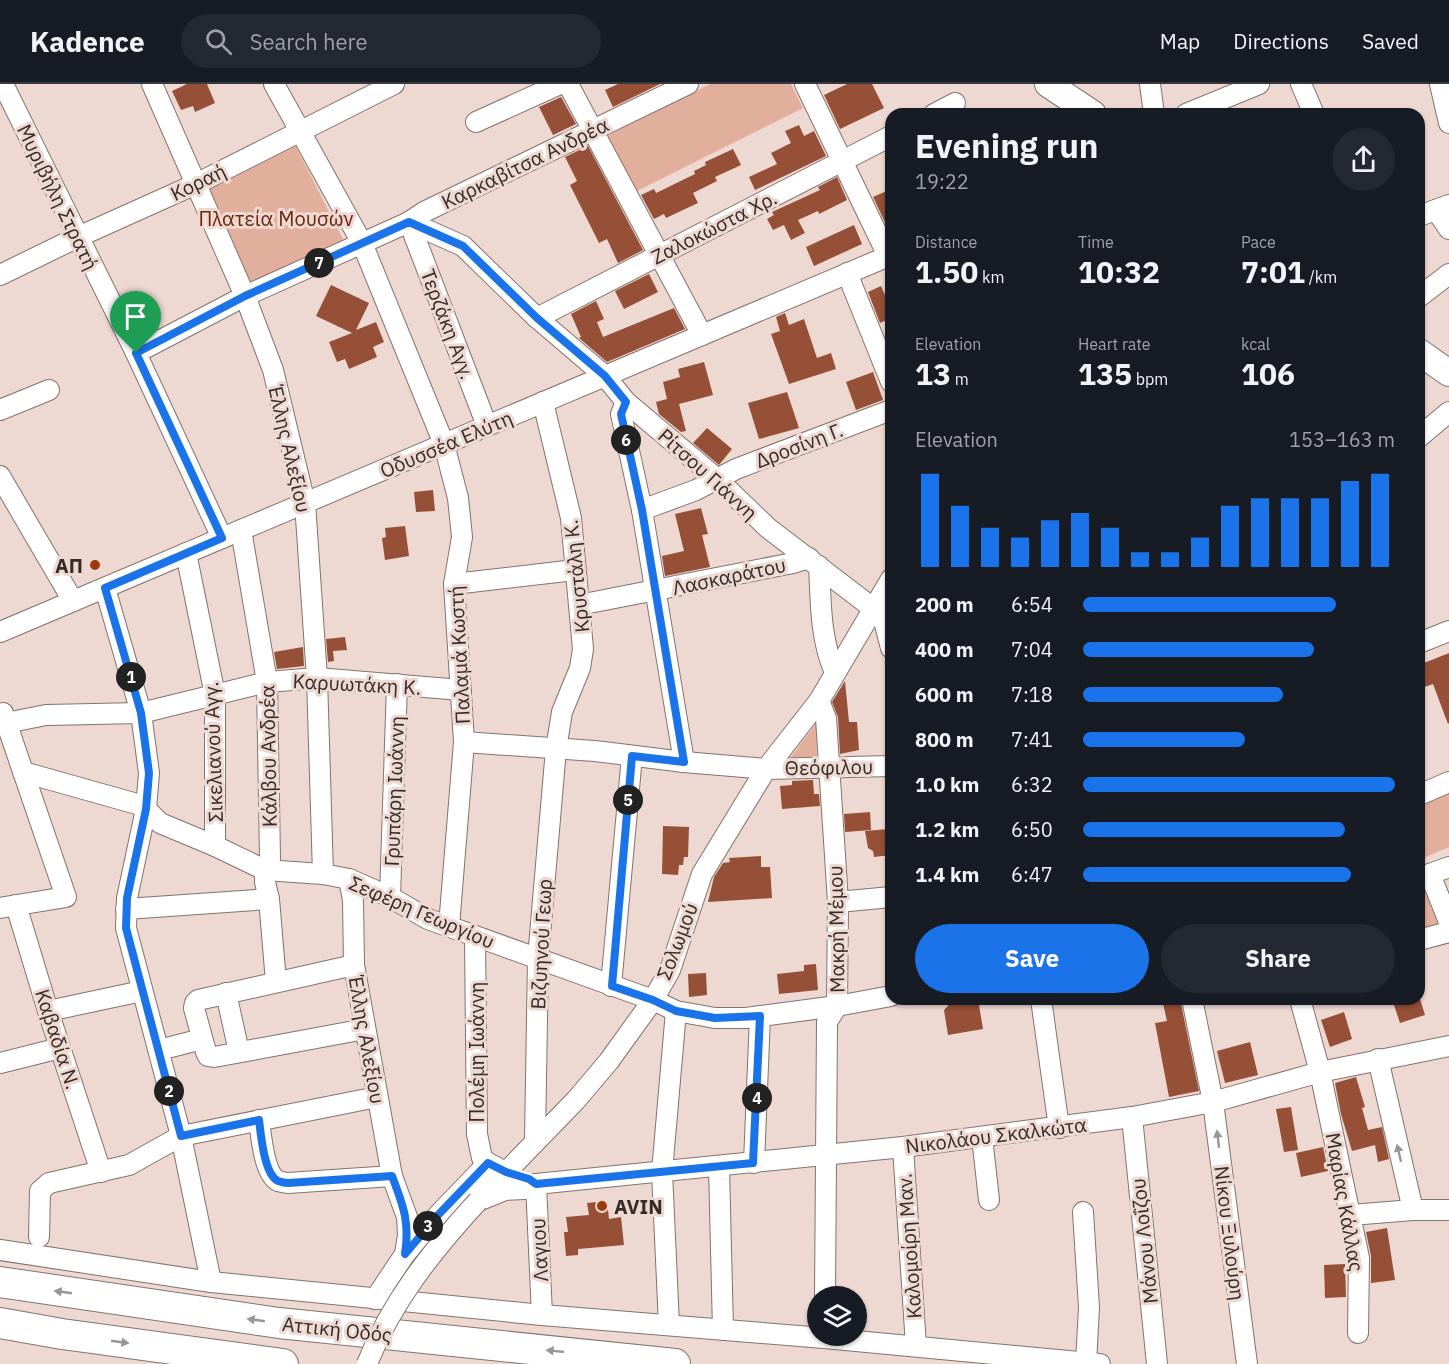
<!DOCTYPE html>
<meta charset="utf-8">
<style>
:root{--surface:#171b24;--page:#242831;--text:#f1f3f6;--muted:#9ea1a6;--line:#363941;--accent:#1a73e8}
body{margin:0;font-family:"IBM Plex Sans",sans-serif;background:var(--page);color:var(--text);height:100vh;display:flex;flex-direction:column;font-size:22px;white-space:nowrap}
*{box-sizing:border-box;margin:0}
p{font-size:20px;color:var(--muted)}
.icon{flex:none;width:33px;height:33px;fill:none;stroke:currentColor;stroke-width:2;stroke-linecap:round;stroke-linejoin:round}
.map{position:relative;flex:1;overflow:hidden}
.sheet{position:absolute;left:885px;top:24px;width:540px;height:897px;display:flex;flex-direction:column;background:var(--surface);border-radius:18px;box-shadow:0 2px 4px #0004}
.sheet>*{flex:none}
.fabs{position:absolute;left:807px;top:1202px;display:grid;gap:12px}
.fabs a{display:grid;place-items:center;width:60px;height:60px;border-radius:50%;background:var(--surface);box-shadow:0 2px 4px #0004;font-size:30px}
.pin{position:absolute;display:grid;place-items:center;width:51px;height:51px;color:#fff;margin:-62px -26px;border-radius:50% 50% 50% 0;rotate:-45deg;box-shadow:0 0 6px #0007}
.pin .icon{rotate:45deg}
.km{position:absolute;width:30px;height:30px;margin:-15px;border-radius:50%;background:#222;color:#fff;font-size:16px;line-height:30px;text-align:center}
.round{display:grid;place-items:center;flex:none;width:63px;height:63px;border-radius:32px;background:var(--page)}
.summary{display:flex;align-items:center;justify-content:space-between;height:102px;padding:0 30px}
h1{font-size:33px;font-weight:700;line-height:45px}
.stats{display:grid;grid-template-columns:repeat(3,1fr);gap:9px;height:102px;padding:6px 30px}
.stats div{display:grid;align-content:center}
.stats b{font-size:30px;font-weight:700}
.stats small{font-size:16px;font-weight:400}
.stats p{font-size:16px}
.chart{height:168px;padding:12px 30px}
.chart p{display:flex;justify-content:space-between}
.chart svg{width:100%;height:108px;margin-top:6px;stroke:var(--accent);stroke-width:6}
.action{display:flex;gap:12px;margin-top:auto;padding:12px 30px}
.action a{flex:1;height:69px;border-radius:36px;background:var(--accent);color:#fff;font-size:24px;font-weight:700;line-height:69px;text-align:center}
.action a+a{background:var(--page);color:var(--text)}
ul{padding:0 30px;list-style:none;font-size:20px}
li{display:grid;grid-template-columns:96px 72px 1fr;align-items:center;height:45px}
li i{height:15px;border-radius:8px;background:var(--accent)}
header{display:flex;align-items:center;gap:36px;box-sizing:border-box;height:84px;padding:0 30px;background:var(--surface);border-bottom:2px solid var(--line)}
header strong{font-size:28px}
nav{display:flex;gap:33px;margin-inline-start:auto;font-size:21px}
.search{width:420px;height:54px;background:var(--page);display:flex;align-items:center;gap:15px;box-sizing:border-box;padding:0 21px;border-radius:33px;color:var(--muted);font-size:22px}
.map>svg:first-child{display:block}
.green{fill:#e3af9d}
.building{fill:#955037}
.lines{fill:none;stroke-linecap:round;stroke-linejoin:round}
.minor-casing{stroke:#84726b;stroke-width:22}
.major-casing{stroke:#84726b;stroke-width:28}
.highway-casing{stroke:#84726b;stroke-width:32}
.minor{stroke:#fff;stroke-width:20}
.major{stroke:#fff;stroke-width:26}
.highway{stroke:#fff;stroke-width:30}
.minor-bridge-casing{stroke:#84726b;stroke-width:22;stroke-linecap:butt}
.minor-bridge{stroke:#fff;stroke-width:20}
.oneway{fill:#9a9694}
.route-casing{stroke:#fff;stroke-width:12}
.route{stroke:#1a73e8;stroke-width:8}
.poi-dot{fill:#9f3a0d;stroke:#eed9d2;stroke-width:2}
.labels{text-anchor:middle;dominant-baseline:central;stroke-width:6;stroke-linejoin:round;paint-order:stroke}
.street-label{font-size:20px;fill:#342c29;stroke:#eed9d2}
.park-label{font-size:20px;fill:#6c280c;stroke:#eed9d2}
.poi-label{font-size:20px;font-weight:bold;fill:#342c29;stroke:#eed9d2;text-anchor:end}
</style>
<header>
<strong>Kadence</strong>
<div class="search"><svg class="icon" aria-label="search" viewBox="0 0 24 24"><circle cx="10" cy="10" r="6"/><path d="M15 15l6 6"/></svg>Search here</div>
<nav><a>Map</a><a>Directions</a><a>Saved</a></nav>
</header>
<div class="map">
<svg width="1449" height="1280" viewBox="0 0 1449 1280">
<rect width="100%" height="100%" fill="#eed9d2"/>
<!-- green -->
<g class="green">
<polygon points="710,0 791,0 803,24 633,109 605,53"/>
<polygon points="294,59 345,159 251,202 205,101"/>
<polygon points="816,640 817,675 789,675"/>
<polygon points="1449,697 1449,763 1419,776 1419,715"/>
<polygon points="1419,794 1449,838 1419,856"/>
</g>
<!-- building -->
<g class="building">
<polygon points="187,0 207,0 215,19 195,28 193,22 181,26 172,7"/>
<polygon points="618,0 660,0 613,23 605,6"/>
<polygon points="847,0 872,0 884,24 840,45 824,11"/>
<polygon points="561,13 576,40 553,51 539,23"/>
<polygon points="799,41 804,52 814,47 826,72 755,106 749,93 777,80 771,69 791,59 785,47"/>
<polygon points="588,62 643,166 618,179 607,155 599,159 570,101 577,97 565,73"/>
<polygon points="733,65 741,81 715,93 717,97 693,109 698,119 666,134 664,130 654,135 641,111 654,105 656,109 695,90 694,87 706,81 705,78"/>
<polygon points="837,93 847,116 819,130 818,127 798,136 805,149 791,156 784,141 773,146 767,135 774,131 772,128 820,106 818,103"/>
<polygon points="891,105 891,151 873,113"/>
<polygon points="854,141 862,160 814,182 806,163"/>
<polygon points="649,190 658,208 624,225 615,207"/>
<polygon points="331,201 369,219 356,246 376,238 384,258 373,263 377,273 349,285 345,275 337,278 329,258 352,249 316,232"/>
<polygon points="881,202 891,225 886,227 889,235 880,239 868,208"/>
<polygon points="596,217 604,235 597,238 603,253 674,224 685,245 607,278 579,254 581,253 571,230"/>
<polygon points="785,229 789,241 804,235 817,274 831,269 836,285 789,300 771,250 780,247 776,233"/>
<polygon points="704,278 713,311 679,320 686,347 681,348 659,330 656,318 667,315 663,298 680,293 678,285"/>
<polygon points="873,288 883,316 856,326 846,298"/>
<polygon points="787,308 799,344 759,355 748,319"/>
<polygon points="707,344 732,365 719,381 693,359"/>
<polygon points="433,406 435,427 416,428 414,408"/>
<polygon points="701,424 708,450 702,451 710,483 665,492 662,472 684,467 675,430"/>
<polygon points="405,442 409,472 385,476 382,454 386,453 385,444"/>
<polygon points="345,553 347,566 333,567 334,577 328,578 326,555"/>
<polygon points="303,563 304,582 277,585 274,568"/>
<polygon points="1449,569 1449,639 1448,640 1433,600 1419,605 1419,581"/>
<polygon points="845,597 849,638 857,638 859,666 840,670 838,633 832,618"/>
<polygon points="813,696 814,710 819,710 820,722 782,725 780,702 792,701 792,697"/>
<polygon points="870,728 871,746 845,748 844,730"/>
<polygon points="663,742 689,743 688,773 684,773 683,781 679,781 678,791 662,790"/>
<polygon points="888,745 891,771 874,773 873,767 868,764 865,747"/>
<polygon points="761,772 761,783 770,783 772,814 708,818 714,793 723,779 730,778 729,774"/>
<polygon points="816,880 818,906 779,910 777,890 804,887 804,881"/>
<polygon points="706,889 707,911 689,913 688,890"/>
<polygon points="947,915 978,915 983,945 948,951 944,926 948,922"/>
<polygon points="1162,915 1180,915 1199,1007 1169,1013 1155,939 1167,937"/>
<polygon points="1392,915 1420,915 1425,931 1400,939"/>
<polygon points="1344,928 1352,955 1330,963 1321,936"/>
<polygon points="1250,958 1258,991 1225,999 1217,967"/>
<polygon points="1356,993 1365,1023 1362,1024 1368,1046 1382,1043 1389,1075 1378,1078 1375,1061 1352,1067 1341,1030 1335,999"/>
<polygon points="1291,1023 1298,1066 1284,1068 1276,1025"/>
<polygon points="1323,1063 1328,1087 1301,1093 1296,1069"/>
<polygon points="607,1117 609,1135 621,1133 624,1161 578,1165 578,1171 566,1172 564,1148 568,1148 566,1133 589,1131 587,1119"/>
<polygon points="1387,1144 1395,1196 1371,1199 1371,1172 1366,1148"/>
<polygon points="1345,1180 1346,1213 1325,1214 1324,1181"/>
</g>
<g class="lines">
<!-- minor casing -->
<g class="minor-casing">
<g id="minor">
<polyline points="3,0 136,269 222,454"/>
<polyline points="152,0 245,212 273,286 305,419 317,594 323,790"/>
<polyline points="274,0 362,159 444,360 458,414 462,453 454,500 464,658 449,842"/>
<polyline points="568,0 702,251"/>
<polyline points="805,0 888,172"/>
<polyline points="1150,0 1154,30"/>
<polyline points="1301,0 1314,30"/>
<polyline points="1440,0 1449,39"/>
<polyline points="934,30 955,19"/>
<polyline points="1186,30 1259,0"/>
<polyline points="476,38 560,0"/>
<polyline points="1436,126 1449,145"/>
<polyline points="1419,132 1449,121"/>
<polyline points="409,138 463,162 537,234 605,292 626,318 717,395 768,444 874,525 884,537 891,564"/>
<polyline points="409,138 487,342"/>
<polyline points="847,189 891,298"/>
<polyline points="0,191 78,153 196,100 394,0"/>
<polyline points="1419,213 1449,190"/>
<polyline points="537,234 891,52"/>
<polyline points="136,269 245,212 409,138 424,128 688,0"/>
<polyline points="626,318 621,330 642,426 684,678"/>
<polyline points="0,326 49,306"/>
<polyline points="1419,353 1449,328"/>
<polyline points="0,392 73,517"/>
<polyline points="642,426 696,406 736,385 891,326"/>
<polyline points="241,446 267,598 270,775 265,786 265,798 269,815 276,898"/>
<polyline points="186,469 215,611 215,762"/>
<path d="M819,482c2,38 1,72 16,107"/>
<polyline points="454,500 575,486"/>
<polyline points="105,504 141,629 149,689 146,725 127,814 126,844 181,1052 211,1198"/>
<polyline points="579,521 793,479 809,474"/>
<polyline points="0,548 891,171"/>
<polyline points="1419,559 1449,547"/>
<polyline points="819,617 826,634 838,818 837,922 827,938 825,1212"/>
<polyline points="6,639 46,631 141,629 267,598 317,594 461,606"/>
<polyline points="464,658 595,667 684,678 766,685 891,682"/>
<polyline points="23,688 137,720 146,725 160,739 215,762 265,786 323,790 349,795 390,813 428,835 653,916 676,927 715,934 746,934 837,922 891,912"/>
<polyline points="1419,711 1449,698"/>
<polyline points="1430,790 1449,838"/>
<polyline points="1419,794 1449,783"/>
<polyline points="349,795 353,816 354,881 392,1092 407,1133 408,1151 405,1170"/>
<polyline points="390,813 397,600"/>
<polyline points="838,818 891,813"/>
<polyline points="16,821 48,927 101,1088"/>
<polyline points="0,824 66,813 3,629"/>
<polyline points="126,825 269,815"/>
<polyline points="475,853 477,1050 482,1074 488,1079"/>
<polyline points="1419,856 1449,848"/>
<polyline points="354,881 198,916 195,919 194,924 206,968 208,972 214,973 365,945"/>
<polyline points="611,902 632,672"/>
<polyline points="226,909 239,968"/>
<polyline points="1041,915 1059,1044"/>
<polyline points="1192,915 1213,1018 1247,1280"/>
<polyline points="1300,915 1320,988 1359,1174 1358,1249"/>
<polyline points="48,927 142,907"/>
<polyline points="159,966 202,955"/>
<polyline points="1378,975 1413,1126"/>
<polyline points="0,979 60,964"/>
<polyline points="1132,1033 1157,1280"/>
<path d="M259,1036c2,15 5,54 19,61 4,1 7,2 10,2l104,-7"/>
<polyline points="982,1053 989,1116"/>
<polyline points="535,1056 538,874 556,665 562,628 580,584 583,565 571,434 543,318"/>
<polyline points="903,1063 916,1262"/>
<polyline points="754,1079 760,932"/>
<polyline points="719,1083 723,1246"/>
<polyline points="536,1100 542,1231"/>
<polyline points="482,1113 576,1016 609,977 653,916 670,886 702,790 766,685 819,617 891,495"/>
<polyline points="478,1117 505,1106 525,1105 536,1100 903,1063 1132,1033 1213,1018 1320,988 1449,962"/>
<polyline points="1083,1128 1089,1223 1086,1279"/>
<polyline points="1351,1131 1413,1126 1449,1126"/>
<polyline points="39,1153 40,1107 49,1099 129,1081 181,1052 377,1013"/>
<polyline points="0,1166 211,1198 542,1231 824,1254 1100,1280"/>
<polyline points="375,1215 405,1170 439,1130 488,1079 498,1084"/>
<polyline points="669,1241 662,1088 676,927"/>
</g>
</g>
<!-- major casing -->
<g class="major-casing">
<g id="major">
<polyline points="1048,0 1093,30"/>
<polyline points="1419,268 1449,289"/>
</g>
</g>
<!-- highway casing -->
<g class="highway-casing">
<g id="highway">
<polyline points="0,1198 279,1239 675,1280"/>
<polyline points="0,1239 62,1250 283,1280"/>
</g>
</g>
<!-- minor -->
<use href="#minor" class="minor"/>
<!-- major -->
<use href="#major" class="major"/>
<!-- highway -->
<use href="#highway" class="highway"/>
<!-- minor-bridge casing -->
<g class="minor-bridge-casing">
<path id="minor-bridge" d="M367,1280c24,-62 66,-114 111,-163"/>
</g>
<!-- minor-bridge -->
<use href="#minor-bridge" class="minor-bridge"/>
</g>
<!-- one-way arrows -->
<defs><path id="oneway-solid" d="M-6-.8H1V-3.2L6.5 0L1 3.2V.8H-6Z" transform="scale(1.5)"/></defs>
<g class="oneway">
<use href="#oneway-solid" transform="translate(1218 1055) rotate(-97)"/>
<use href="#oneway-solid" transform="translate(1399 1069) rotate(-103)"/>
<use href="#oneway-solid" transform="translate(63 1208) rotate(-172)"/>
<use href="#oneway-solid" transform="translate(256 1236) rotate(-172)"/>
<use href="#oneway-solid" transform="translate(120 1258) rotate(8)"/>
<use href="#oneway-solid" transform="translate(555 1267) rotate(-174)"/>
</g>
<g class="lines">
<!-- route casing -->
<g class="route-casing">
<path id="route" d="M409,138l54,24 74,72 68,58 21,26 -5,12 21,96 42,252 -52,-6 -20,230 41,14 23,11 39,7 45,-2 -7,147 -217,21 -7,-5 -23,-7 -18,-9 -49,51 -34,40c5,-32 -2,-49 -13,-78l-104,7c-3,0 -7,-1 -10,-2 -14,-7 -17,-46 -19,-61l-78,16 -55,-208 1,-30 19,-89 3,-36 -8,-60 -36,-125 117,-50 -86,-185 109,-57z"/>
</g>
<!-- route -->
<use href="#route" class="route"/>
</g>
<!-- markers -->
<g class="poi-dot">
<circle cx="95" cy="481" r="6"/>
<circle cx="602" cy="1122" r="6"/>
</g>
<g class="labels">
<!-- street labels -->
<g class="street-label">
<text transform="translate(525 79) rotate(-26)">Καρκαβίτσα Ανδρέα</text>
<text transform="translate(198 98) rotate(-26)">Κοραή</text>
<text transform="translate(58 113) rotate(64)">Μυριβήλη Στρατή</text>
<text transform="translate(714 143) rotate(-27)">Ζαλοκώστα Χρ.</text>
<text transform="translate(448 240) rotate(69)">Τερζάκη Αγγ.</text>
<text transform="translate(446 360) rotate(-23)">Οδυσσέα Ελύτη</text>
<text transform="translate(799 361) rotate(-21)">Δροσίνη Γ.</text>
<text transform="translate(290 365) rotate(77)">Έλλης Αλεξίου</text>
<text transform="translate(708 390) rotate(42)">Ρίτσου Γιάννη</text>
<text transform="translate(576 492) rotate(-96)">Κρυστάλη Κ.</text>
<text transform="translate(729 492) rotate(-12)">Λασκαράτου</text>
<text transform="translate(459 571) rotate(-93)">Παλαμά Κωστή</text>
<text transform="translate(357 600) rotate(3)">Καρυωτάκη Κ.</text>
<text transform="translate(213 668) rotate(-92)">Σικελιανού Αγγ.</text>
<text transform="translate(268 672) rotate(-91)">Κάλβου Ανδρέα</text>
<text transform="translate(829 683) rotate(-1)">Θεόφιλου</text>
<text transform="translate(394 707) rotate(-88)">Γρυπάρη Ιωάννη</text>
<text transform="translate(422 828) rotate(23)">Σεφέρη Γεωργίου</text>
<text transform="translate(836 845) rotate(-91)">Μακρή Μέμου</text>
<text transform="translate(677 857) rotate(-69)">Σολωμού</text>
<text transform="translate(541 860) rotate(-87)">Βιζυηνού Γεωρ</text>
<text transform="translate(58 955) rotate(72)">Καβαδία Ν.</text>
<text transform="translate(367 956) rotate(80)">Έλλης Αλεξίου</text>
<text transform="translate(476 968) rotate(-90)">Πολέμη Ιωάννη</text>
<text transform="translate(996 1051) rotate(-7)">Νικολάου Σκαλκώτα</text>
<text transform="translate(1345 1118) rotate(80)">Μαρίας Κάλλας</text>
<text transform="translate(1230 1149) rotate(83)">Νίκου Ξυλούρη</text>
<text transform="translate(1144 1157) rotate(-96)">Μάνου Λοΐζου</text>
<text transform="translate(909 1162) rotate(-94)">Καλομοίρη Μαν.</text>
<text transform="translate(539 1166) rotate(-93)">Λαγιου</text>
<text transform="translate(337 1245) rotate(6)">Αττική Οδός</text>
</g>
<!-- park labels -->
<g class="park-label">
<text x="276" y="134">Πλατεία Μουσών</text>
</g>
<!-- poi labels -->
<g class="poi-label">
<text x="83" y="481">ΑΠ</text>
<text x="614" y="1122" text-anchor="start">AVIN</text>
</g>
</g>
</svg>
<div class="fabs">
<a><svg class="icon" aria-label="layers" viewBox="0 0 24 24"><path d="M12 4l9 5-9 5-9-5zM3 14l9 5 9-5"/></svg></a>
</div>
<div class="pin" style="left:136px;top:269px;background:#1e9e55"><svg class="icon" aria-label="arrive" viewBox="0 0 24 24"><path d="M6 21V4h12l-3 4 3 4H6"/></svg></div>
<b class="km" style="left:131px;top:593px">1</b>
<b class="km" style="left:169px;top:1007px">2</b>
<b class="km" style="left:428px;top:1142px">3</b>
<b class="km" style="left:757px;top:1014px">4</b>
<b class="km" style="left:628px;top:716px">5</b>
<b class="km" style="left:626px;top:356px">6</b>
<b class="km" style="left:319px;top:179px">7</b>
<section class="sheet">
<div class="summary"><div><h1>Evening run</h1><p>19:22</p></div><a class="round"><svg class="icon" aria-label="share" viewBox="0 0 24 24"><path d="M12 15V3M7 8l5-5 5 5M5 13v7h14v-7"/></svg></a></div>
<div class="stats">
<div><p>Distance</p><b>1.50<small> km</small></b></div>
<div><p>Time</p><b>10:32</b></div>
<div><p>Pace</p><b>7:01<small> /km</small></b></div>
</div>
<div class="stats">
<div><p>Elevation</p><b>13<small> m</small></b></div>
<div><p>Heart rate</p><b>135<small> bpm</small></b></div>
<div><p>kcal</p><b>106</b></div>
</div>
<div class="chart"><p><span>Elevation</span>153–163 m</p>
<svg viewBox="0 0 160 44" preserveAspectRatio="none"><path d="M5 44V6M15 44V19M25 44V28M35 44V32M45 44V25M55 44V22M65 44V28M75 44V38M85 44V38M95 44V32M105 44V19M115 44V16M125 44V16M135 44V16M145 44V9M155 44V6"/></svg>
</div>
<ul>
<li><b>200 m</b>6:54<i style="width:81%"></i></li>
<li><b>400 m</b>7:04<i style="width:74%"></i></li>
<li><b>600 m</b>7:18<i style="width:64%"></i></li>
<li><b>800 m</b>7:41<i style="width:52%"></i></li>
<li><b>1.0 km</b>6:32<i style="width:100%"></i></li>
<li><b>1.2 km</b>6:50<i style="width:84%"></i></li>
<li><b>1.4 km</b>6:47<i style="width:86%"></i></li>
</ul>
<div class="action"><a>Save</a><a>Share</a></div>
</section>
</div>
